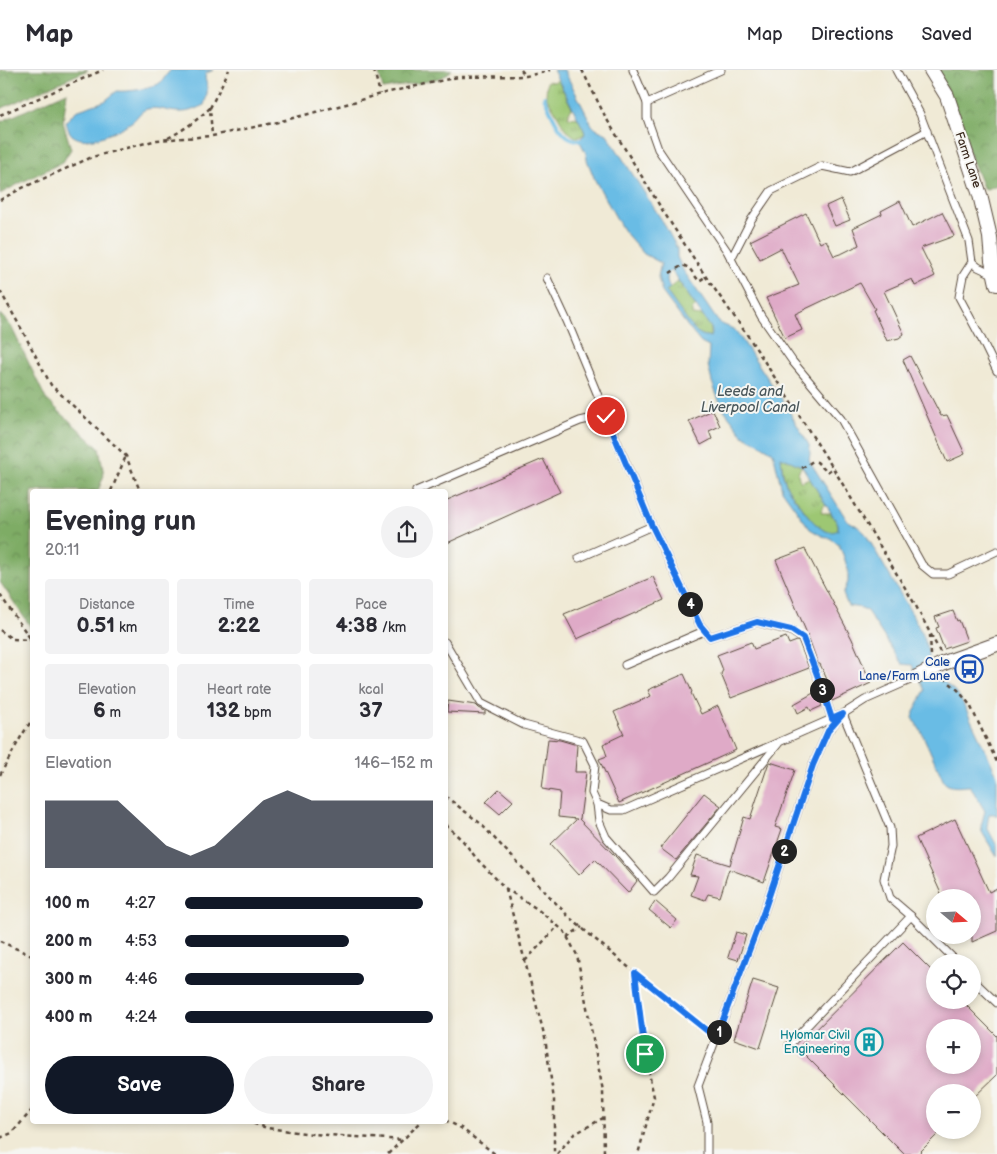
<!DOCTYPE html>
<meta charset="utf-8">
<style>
:root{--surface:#fff;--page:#f2f2f3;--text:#2b2b33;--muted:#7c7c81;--line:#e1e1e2;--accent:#111827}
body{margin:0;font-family:"Balsamiq Sans",sans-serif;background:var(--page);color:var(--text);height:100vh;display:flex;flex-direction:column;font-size:19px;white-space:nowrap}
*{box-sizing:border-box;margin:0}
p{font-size:16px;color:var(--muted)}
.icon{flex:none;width:28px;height:28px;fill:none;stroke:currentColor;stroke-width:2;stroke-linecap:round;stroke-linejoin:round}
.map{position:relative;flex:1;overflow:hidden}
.drawer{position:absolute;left:30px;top:419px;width:418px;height:635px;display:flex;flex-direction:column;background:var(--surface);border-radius:5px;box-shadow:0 2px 8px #0003}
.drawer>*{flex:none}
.needle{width:32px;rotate:109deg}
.fabs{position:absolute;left:926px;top:819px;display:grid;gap:10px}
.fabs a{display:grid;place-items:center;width:55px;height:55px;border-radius:50%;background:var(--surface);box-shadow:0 2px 8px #0003;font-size:25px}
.pin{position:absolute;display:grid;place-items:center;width:42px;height:42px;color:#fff;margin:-21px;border:2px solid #fff;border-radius:50%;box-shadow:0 1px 5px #0007}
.km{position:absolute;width:25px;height:25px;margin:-12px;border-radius:50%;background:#222;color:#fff;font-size:14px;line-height:25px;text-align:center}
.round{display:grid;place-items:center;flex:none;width:52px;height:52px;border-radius:26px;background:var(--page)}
.head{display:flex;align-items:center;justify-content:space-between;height:85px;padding:0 15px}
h1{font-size:28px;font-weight:600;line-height:38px}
.stats{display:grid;grid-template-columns:repeat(3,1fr);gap:8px;height:85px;padding:5px 15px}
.stats div{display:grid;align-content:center;border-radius:5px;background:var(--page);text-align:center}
.stats b{font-size:21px;font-weight:600}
.stats small{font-size:14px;font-weight:400}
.stats p{font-size:14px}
.chart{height:140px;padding:10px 15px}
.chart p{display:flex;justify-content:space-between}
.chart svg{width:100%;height:90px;margin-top:5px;fill:var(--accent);opacity:.7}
.button{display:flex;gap:10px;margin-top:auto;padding:10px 15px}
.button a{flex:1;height:58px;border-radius:30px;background:var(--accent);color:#fff;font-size:20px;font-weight:600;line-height:58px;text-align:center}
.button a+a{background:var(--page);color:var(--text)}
ul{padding:0 15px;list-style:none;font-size:16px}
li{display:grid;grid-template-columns:80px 60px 1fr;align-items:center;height:38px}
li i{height:12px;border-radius:6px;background:var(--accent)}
header{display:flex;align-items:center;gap:30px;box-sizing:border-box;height:70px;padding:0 25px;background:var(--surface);border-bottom:1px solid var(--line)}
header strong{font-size:24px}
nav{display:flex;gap:28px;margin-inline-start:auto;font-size:18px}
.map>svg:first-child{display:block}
.grass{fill:url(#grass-tufts);stroke:#6c7848}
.forest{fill:url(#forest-crowns);stroke:#5c6b42}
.water{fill:#69bce5;stroke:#527382;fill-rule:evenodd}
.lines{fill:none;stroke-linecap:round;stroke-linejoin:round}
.stream{stroke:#69bce5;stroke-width:4}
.building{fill:#dfaac7;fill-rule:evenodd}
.service-casing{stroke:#56473a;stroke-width:9}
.minor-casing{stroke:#56473a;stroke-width:16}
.path{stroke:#56473a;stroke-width:2.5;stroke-dasharray:4 4;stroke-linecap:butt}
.service{stroke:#fff;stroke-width:7}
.minor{stroke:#fff;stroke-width:14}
.minor-bridge-casing{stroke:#56473a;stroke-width:16;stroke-linecap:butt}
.minor-bridge{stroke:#fff;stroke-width:14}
.route-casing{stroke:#fff;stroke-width:10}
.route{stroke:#1a73e8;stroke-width:6}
.labels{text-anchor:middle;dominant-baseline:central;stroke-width:4;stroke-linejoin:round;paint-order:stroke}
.street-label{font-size:12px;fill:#3b2a1e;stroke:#f6f6f2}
.transit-label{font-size:12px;fill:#164399;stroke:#f6f6f2;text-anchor:end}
.culture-label{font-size:12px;fill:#0d838f;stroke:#f6f6f2;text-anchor:end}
.water-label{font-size:14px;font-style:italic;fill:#49565a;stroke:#f6f6f2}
</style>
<header>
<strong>Map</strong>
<nav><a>Map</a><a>Directions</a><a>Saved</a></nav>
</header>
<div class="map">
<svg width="997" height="1084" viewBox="0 0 997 1084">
<defs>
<pattern id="grass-tufts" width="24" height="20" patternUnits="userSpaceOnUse" patternTransform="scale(1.25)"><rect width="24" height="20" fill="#9dc773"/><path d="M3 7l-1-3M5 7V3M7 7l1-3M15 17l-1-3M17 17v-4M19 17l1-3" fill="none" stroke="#81a25e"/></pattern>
<pattern id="forest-crowns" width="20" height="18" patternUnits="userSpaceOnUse" patternTransform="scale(1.25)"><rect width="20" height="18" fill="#7eac65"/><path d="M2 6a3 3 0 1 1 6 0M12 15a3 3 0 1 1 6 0" fill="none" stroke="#688c53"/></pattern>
</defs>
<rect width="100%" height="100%" fill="#f6f6f2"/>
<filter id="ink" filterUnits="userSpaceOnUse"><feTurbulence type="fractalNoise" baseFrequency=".02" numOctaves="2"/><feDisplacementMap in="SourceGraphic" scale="10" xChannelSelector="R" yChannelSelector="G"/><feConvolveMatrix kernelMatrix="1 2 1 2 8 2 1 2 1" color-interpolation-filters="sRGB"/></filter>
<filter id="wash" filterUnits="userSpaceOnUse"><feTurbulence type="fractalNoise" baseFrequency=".0096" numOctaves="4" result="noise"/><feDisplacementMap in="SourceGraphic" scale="20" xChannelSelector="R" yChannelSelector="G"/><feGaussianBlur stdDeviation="1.12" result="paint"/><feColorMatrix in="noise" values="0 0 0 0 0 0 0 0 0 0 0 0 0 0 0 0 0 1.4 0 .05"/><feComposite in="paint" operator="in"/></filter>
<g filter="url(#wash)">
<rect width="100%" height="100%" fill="#f0ead6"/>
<!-- grass -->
<g class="grass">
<polygon points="558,10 572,38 569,41 568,47 578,48 584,60 585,64 579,67 575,67 566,60 546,26 547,11 554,12"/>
<polygon points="678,211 696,236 692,240 692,245 703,246 711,258 711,267 702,265 694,261 666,221"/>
<path d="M781,387l21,9c-4,5 -5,10 -1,16l8,-4 17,26 -4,4 -1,5h10l7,11v7c-16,8 -31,-17 -39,-28 -4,-6 -11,-12 -13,-19 -3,-9 -4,-18 -5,-27z"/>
</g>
<!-- forest -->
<g class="forest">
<polygon points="0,0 88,0 0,39"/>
<polygon points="378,0 452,0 443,7 420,13 383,19"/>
<polygon points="936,0 997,0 997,115 984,120"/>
<polygon points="67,22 63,52 71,79 63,92 18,114 0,124 0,52"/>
<polygon points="0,244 11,256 46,329 99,378 104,405 98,421 32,421 32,559 0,512"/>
</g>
<!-- water -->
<g class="water">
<path d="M171,0h43l-8,3c-2,6 0,7 1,13 1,7 -1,13 -3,19 -7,3 -14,7 -22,7 -12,1 -23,-6 -35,-3 -7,2 -9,8 -14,12 -14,9 -45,27 -61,14 -4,-4 -5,-9 -6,-14l10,-10 29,-10 12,-10c9,1 37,-2 44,-9 4,-4 5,-8 10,-12z"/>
<path d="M553,0h11l28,55 4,4 11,5 56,88 14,26v9l6,13 34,50c5,6 13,6 19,11l47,70 26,44 1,9 -1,6 38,60 10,6 8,7 47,81 11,22 5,15v10l7,13 22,19 6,10 34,72v41l-3,-2h-5l-2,13 10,19v11l-15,-25 -1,-6 4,-15 -15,-25c-8,0 -20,3 -26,-4l-23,-51 -8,-12 1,-7 11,-22 -13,-25 -10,-1 -35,-53 -5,-3 -14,-2 -5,-12 5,-12v-12l-4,-13 -5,-12 -9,-7 -8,-2 -12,-7 -28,-39 -9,-38 -15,-9 -14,-7 -19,-25 -7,-13 -6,-16 -4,-17 1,-18 -8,-4 -9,-11 -30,-40 -4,-15 3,-14 -17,-9 -21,-24 -28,-50 -8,-20 -1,-7 -7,-13 6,-6 -1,-4zM671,200l40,58 1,4 -1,5 -9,-2 -8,-5 -28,-39 4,-3c-4,-7 -4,-13 1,-18zM781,387l21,9 36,58v6c-15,9 -31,-16 -39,-26 -4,-6 -11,-13 -13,-20 -4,-9 -4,-18 -5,-27z"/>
</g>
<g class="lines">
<!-- stream -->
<path class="stream" d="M544,27c6,12 12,30 23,39 5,4 11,4 16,5"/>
</g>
<g id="blocks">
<!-- building -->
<g class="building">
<polygon points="841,129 850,150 835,156 826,136"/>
<polygon points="900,131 912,157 942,142 954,166 921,178 935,206 915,216 912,209 884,221 904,264 899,268 887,271 873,240 875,239 860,213 795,244 802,260 785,268 766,228 799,215 781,178 760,189 750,171 806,143 820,173 826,170 834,186 843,183 859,175 853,158 882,144 881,141"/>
<polygon points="910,286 941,346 947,345 965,384 947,392 903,290"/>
<polygon points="713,340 720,356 709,361 712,369 701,375 689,351"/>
<polygon points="543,389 560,422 445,474 445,431"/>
<polygon points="805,479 852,569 871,613 832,631 827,616 829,614 820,594 818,594 808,566 776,490"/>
<polygon points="653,507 664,530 577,569 564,544"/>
<polygon points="953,541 957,551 959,550 967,571 944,579 936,558 939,557 935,547"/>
<polygon points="786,567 789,574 797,571 799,572 809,598 731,628 721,604 723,600 717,585 751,572 754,579"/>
<polygon points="684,604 692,622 691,623 701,644 718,636 736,680 619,733 599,689 607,686 603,674 624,664 614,642 651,626 648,620"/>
<polygon points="817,621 822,636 811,641 809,637 798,643 794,634"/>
<polygon points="448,631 476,635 479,638 485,641 485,644 447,642"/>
<polygon points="548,669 560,670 577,675 575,702 586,702 580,749 579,749 616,787 637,811 628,823 595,789 579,805 551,774 577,749 558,747 560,722 542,719"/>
<polygon points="770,692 795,700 775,757 782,759 764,812 729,799 720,827 708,824 705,830 691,825 698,806 690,805 697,785 730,795 744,747 750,749 768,695"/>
<polygon points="499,719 513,731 500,744 486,732"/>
<polygon points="704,723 721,736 676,790 660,778"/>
<polygon points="955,749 989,822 997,818 997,861 972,872 972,828 943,828 916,768"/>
<polygon points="655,831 677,850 671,858 649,840"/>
<polygon points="736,862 746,865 738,890 728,887"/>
<path d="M903,872l32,32v26h26l36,36v39l-25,24v-7h-37v38h7l-24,24h-14l-106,-106zM935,958h37v37h-37z"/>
<polygon points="753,910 779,918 760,978 734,969"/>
</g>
</g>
</g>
<g filter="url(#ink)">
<use href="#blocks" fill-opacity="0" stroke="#56473a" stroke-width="1"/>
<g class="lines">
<!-- service casing -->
<g class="service-casing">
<g id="service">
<polyline points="633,0 647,33 647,48 658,79 727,181 761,246 793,292 841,349 922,495 933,504 948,504 997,481"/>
<polyline points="896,0 920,44 969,171 972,192 963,206 959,227 980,266 997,301"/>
<polyline points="647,33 721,0"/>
<polyline points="731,189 751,150 771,121 822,96 850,102 927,61"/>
<polyline points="972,192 978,197 995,205"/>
<polyline points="547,208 567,251 606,345"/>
<polyline points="416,421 580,351 606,345 652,456 700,555 710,567 757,552 791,561 803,569 822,618 832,649"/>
<polyline points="579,488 652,456"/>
<polyline points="445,572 481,633 524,655 583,671 595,695 592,723 597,734 611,740 624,740 843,644 890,758 891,776 884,809 890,828 911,846 957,892"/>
<polyline points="625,595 704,561"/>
<polyline points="597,734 599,751 606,767 654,822 668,808 778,674"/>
<polyline points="972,909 997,933"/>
<polyline points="789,975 911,846"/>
<polyline points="707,1084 707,1052 698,1016 764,841 813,695 828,661 843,644 865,630 915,608"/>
</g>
</g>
<!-- minor casing -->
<g class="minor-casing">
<g id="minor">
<polyline points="931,0 947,26 980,125 990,167 992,191 997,214"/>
<polyline points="944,593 997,574"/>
</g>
</g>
<!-- path -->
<g class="path">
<polyline points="374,0 380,24"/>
<polyline points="521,0 526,6"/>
<polyline points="582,0 606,48 663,141 706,207 748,266 833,398 916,536 940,582"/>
<polyline points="210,38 229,0"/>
<polyline points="0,45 103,0"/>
<path d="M168,68c16,-8 29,-18 42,-30l2,28"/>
<polyline points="0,130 20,119 92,87 157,70 212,66 278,52 350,33 380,24 458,7 526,6 545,2 550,0"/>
<polyline points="670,203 683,195 689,198 699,211 705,207"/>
<polyline points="0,221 21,258 51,315 126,386 140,421"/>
<polyline points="802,398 813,391 817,392 827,402 833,398"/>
<polyline points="111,421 126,386"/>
<polyline points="0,525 32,571"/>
<polyline points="0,560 12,569 32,570"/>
<polyline points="930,565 931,585"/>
<polyline points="944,608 958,620 970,635 997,692"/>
<polyline points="0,705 22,665 32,650"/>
<polyline points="445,726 480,753 570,848 639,906 709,963"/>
<polyline points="445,754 463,771 477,789 505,818 537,839 564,861 577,885 603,1021 604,1084"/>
<polyline points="506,819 545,968 554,1030 554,1084"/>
<polyline points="567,867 582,857"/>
<polyline points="0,871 32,886"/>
<polyline points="525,891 558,856"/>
<polyline points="635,905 645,984 654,1027 638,1084"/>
<polyline points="445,1050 461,1058 495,1084"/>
<polyline points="246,1051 267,1058 312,1064 403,1070"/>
<polyline points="0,1068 12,1063 32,1040"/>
<polyline points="388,1084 422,1051"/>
<polyline points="557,1084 573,1065 603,1048"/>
</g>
<!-- service -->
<use href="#service" class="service"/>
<!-- minor -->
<use href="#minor" class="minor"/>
<!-- minor-bridge casing -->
<g class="minor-bridge-casing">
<polyline id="minor-bridge" points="915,608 944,593"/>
</g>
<!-- minor-bridge -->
<use href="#minor-bridge" class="minor-bridge"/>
</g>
</g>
<g class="lines" filter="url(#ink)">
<!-- route casing -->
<g class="route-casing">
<polyline id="route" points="606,346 652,456 700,555 710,567 757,552 791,560 803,568 822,618 832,649 843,644 828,661 813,695 764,841 716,968 635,903 645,984"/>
</g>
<!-- route -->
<use href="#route" class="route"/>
</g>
<!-- icons -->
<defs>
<g id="bus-ring" transform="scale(1.4375)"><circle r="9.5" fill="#f6f6f2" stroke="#1a4fb4" stroke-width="1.5"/><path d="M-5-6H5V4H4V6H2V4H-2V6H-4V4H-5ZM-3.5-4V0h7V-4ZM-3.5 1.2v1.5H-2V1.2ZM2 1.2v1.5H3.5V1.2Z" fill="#1a4fb4"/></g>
<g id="building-ring" transform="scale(1.4375)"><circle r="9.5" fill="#f6f6f2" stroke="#0f9aa8" stroke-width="1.5"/><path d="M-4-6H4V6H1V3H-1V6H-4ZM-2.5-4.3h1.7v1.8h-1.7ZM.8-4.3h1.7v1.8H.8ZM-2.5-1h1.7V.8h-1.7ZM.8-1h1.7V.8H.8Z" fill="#0f9aa8"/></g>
</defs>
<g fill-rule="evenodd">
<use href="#bus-ring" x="969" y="599"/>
<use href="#building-ring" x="869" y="972"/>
</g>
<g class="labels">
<!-- street labels -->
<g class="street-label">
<text transform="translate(968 90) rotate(71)">Farm Lane</text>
</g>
<!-- transit labels -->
<g class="transit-label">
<text x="950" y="592">Cale<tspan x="950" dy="14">Lane/Farm Lane</tspan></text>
</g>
<!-- culture labels -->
<g class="culture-label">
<text x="850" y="965">Hylomar Civil<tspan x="850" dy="14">Engineering</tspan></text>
</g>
<!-- water labels -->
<g class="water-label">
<text x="750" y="321">Leeds and<tspan x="750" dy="16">Liverpool Canal</tspan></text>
</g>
</g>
</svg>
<div class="fabs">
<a><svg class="needle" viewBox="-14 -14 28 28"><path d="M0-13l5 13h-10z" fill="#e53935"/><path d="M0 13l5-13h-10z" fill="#7c7c81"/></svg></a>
<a><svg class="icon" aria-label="locate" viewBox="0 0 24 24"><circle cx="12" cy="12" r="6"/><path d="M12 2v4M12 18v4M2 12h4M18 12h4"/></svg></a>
<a>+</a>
<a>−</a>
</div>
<div class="pin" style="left:645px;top:984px;background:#1e9e55"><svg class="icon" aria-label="arrive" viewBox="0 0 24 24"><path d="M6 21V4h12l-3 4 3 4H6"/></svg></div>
<div class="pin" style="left:606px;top:346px;background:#d93025"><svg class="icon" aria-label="check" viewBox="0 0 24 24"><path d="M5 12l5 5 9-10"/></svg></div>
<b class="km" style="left:719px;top:962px">1</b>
<b class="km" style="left:784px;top:781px">2</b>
<b class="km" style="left:822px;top:620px">3</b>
<b class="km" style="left:690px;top:534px">4</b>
<section class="drawer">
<div class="head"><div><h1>Evening run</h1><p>20:11</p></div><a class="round"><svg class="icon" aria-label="share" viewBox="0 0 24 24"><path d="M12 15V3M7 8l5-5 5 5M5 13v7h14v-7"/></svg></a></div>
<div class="stats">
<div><p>Distance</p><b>0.51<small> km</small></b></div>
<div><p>Time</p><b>2:22</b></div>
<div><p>Pace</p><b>4:38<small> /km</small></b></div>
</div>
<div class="stats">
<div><p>Elevation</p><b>6<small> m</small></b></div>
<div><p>Heart rate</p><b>132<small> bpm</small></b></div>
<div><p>kcal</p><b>37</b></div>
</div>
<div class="chart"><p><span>Elevation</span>146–152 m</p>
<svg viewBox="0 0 160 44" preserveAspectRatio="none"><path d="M0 44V11L10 11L20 11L30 11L40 22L50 33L60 38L70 33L80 22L90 11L100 6L110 11L120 11L130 11L140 11L150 11L160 11V44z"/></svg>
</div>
<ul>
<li><b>100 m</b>4:27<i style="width:96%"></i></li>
<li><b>200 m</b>4:53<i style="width:66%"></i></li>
<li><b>300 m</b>4:46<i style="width:72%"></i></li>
<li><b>400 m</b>4:24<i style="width:100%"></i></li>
</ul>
<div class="button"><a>Save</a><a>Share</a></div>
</section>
</div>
